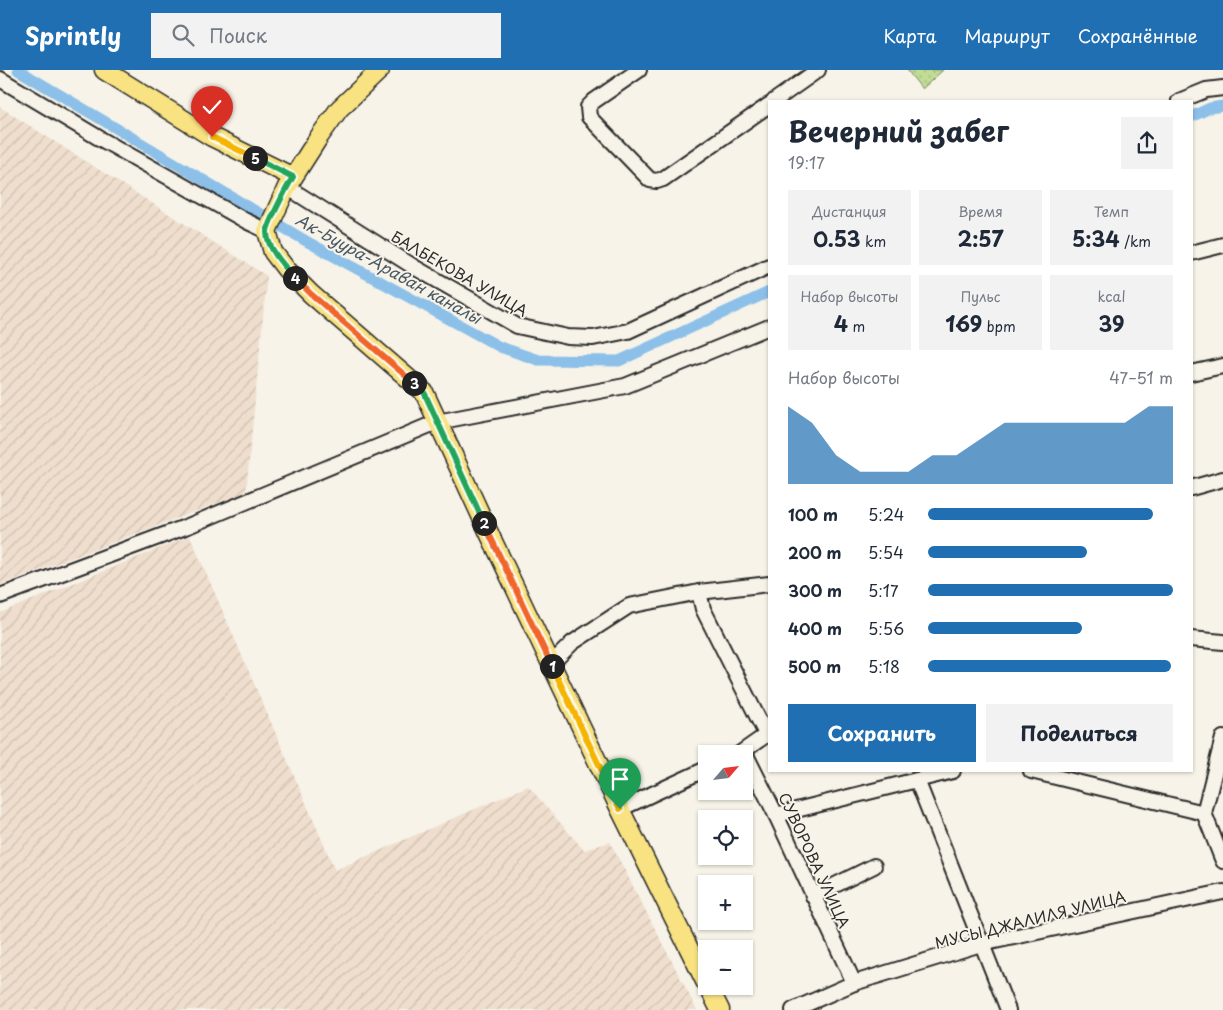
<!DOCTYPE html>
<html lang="ru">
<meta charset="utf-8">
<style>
:root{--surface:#fff;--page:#f2f2f3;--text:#1f2937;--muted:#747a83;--accent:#1f6fb2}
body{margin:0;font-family:"Playpen Sans",sans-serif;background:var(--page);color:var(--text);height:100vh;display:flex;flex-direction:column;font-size:19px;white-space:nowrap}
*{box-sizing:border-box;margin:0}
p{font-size:16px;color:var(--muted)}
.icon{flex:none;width:28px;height:28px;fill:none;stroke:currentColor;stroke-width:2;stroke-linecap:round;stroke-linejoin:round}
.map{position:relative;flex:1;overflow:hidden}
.sheet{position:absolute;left:768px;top:30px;width:425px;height:672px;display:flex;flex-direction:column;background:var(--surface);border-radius:0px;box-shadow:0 1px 4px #0004}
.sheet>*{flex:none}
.needle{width:32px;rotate:62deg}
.buttons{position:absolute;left:698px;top:675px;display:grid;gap:10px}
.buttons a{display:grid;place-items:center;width:55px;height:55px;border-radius:0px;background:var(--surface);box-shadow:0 1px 4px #0004;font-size:25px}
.pin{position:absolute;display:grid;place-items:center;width:42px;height:42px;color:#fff;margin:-51px -21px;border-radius:50% 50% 50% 0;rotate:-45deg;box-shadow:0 0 5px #0007}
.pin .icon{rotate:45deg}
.km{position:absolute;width:25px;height:25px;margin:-12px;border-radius:50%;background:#222;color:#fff;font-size:14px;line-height:25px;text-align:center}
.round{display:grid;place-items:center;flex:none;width:52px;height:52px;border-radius:0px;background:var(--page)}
.head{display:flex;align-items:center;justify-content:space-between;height:85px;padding:0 20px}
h1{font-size:28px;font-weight:700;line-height:38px}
.stats{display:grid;grid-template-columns:repeat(3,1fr);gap:8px;height:85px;padding:5px 20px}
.stats div{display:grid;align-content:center;border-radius:0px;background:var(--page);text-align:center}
.stats b{font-size:21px;font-weight:700}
.stats small{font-size:14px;font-weight:400}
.stats p{font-size:14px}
.chart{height:140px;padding:10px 20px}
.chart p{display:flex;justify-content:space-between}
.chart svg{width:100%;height:90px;margin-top:5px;fill:var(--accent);opacity:.7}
.cta{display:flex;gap:10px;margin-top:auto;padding:10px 20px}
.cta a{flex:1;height:58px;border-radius:0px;background:var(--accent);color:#fff;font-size:20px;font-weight:700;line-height:58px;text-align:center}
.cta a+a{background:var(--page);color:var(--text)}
ul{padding:0 20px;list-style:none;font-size:16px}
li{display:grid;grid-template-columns:80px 60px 1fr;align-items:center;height:38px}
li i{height:12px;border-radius:6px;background:var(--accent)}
header{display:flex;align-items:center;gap:30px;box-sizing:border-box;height:70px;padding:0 25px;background:var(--accent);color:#fff}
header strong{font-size:24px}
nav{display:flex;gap:28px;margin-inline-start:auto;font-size:18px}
.search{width:350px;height:45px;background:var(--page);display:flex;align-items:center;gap:12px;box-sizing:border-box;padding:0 18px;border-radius:0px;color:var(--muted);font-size:19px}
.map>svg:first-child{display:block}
.industrial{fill:url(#industrial-furrows)}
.garden{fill:url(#garden-dots);stroke:#768460}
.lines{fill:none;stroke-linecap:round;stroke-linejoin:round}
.canal{stroke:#8cc0e9;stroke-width:11}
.minor-casing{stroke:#2b2b2b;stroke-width:18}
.major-casing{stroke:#2b2b2b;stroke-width:21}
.minor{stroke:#f7f3e8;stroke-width:14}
.major{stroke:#f8e281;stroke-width:18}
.split-1-casing{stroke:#fff;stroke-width:10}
.split-2-casing{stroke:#fff;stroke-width:10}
.split-3-casing{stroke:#fff;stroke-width:10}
.split-4-casing{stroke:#fff;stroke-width:10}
.split-5-casing{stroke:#fff;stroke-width:10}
.split-6-casing{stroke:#fff;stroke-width:10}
.split-1{stroke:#f5b400;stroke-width:6}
.split-2{stroke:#f0652b;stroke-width:6}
.split-3{stroke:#22a559;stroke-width:6}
.split-4{stroke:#f0652b;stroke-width:6}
.split-5{stroke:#22a559;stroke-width:6}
.split-6{stroke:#f5b400;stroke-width:6}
.labels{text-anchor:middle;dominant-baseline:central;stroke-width:4;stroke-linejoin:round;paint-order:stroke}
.street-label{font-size:15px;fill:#2b2b2b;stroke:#f7f3e8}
.water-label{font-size:16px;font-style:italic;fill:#485864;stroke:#f7f3e8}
</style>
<header>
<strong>Sprintly</strong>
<div class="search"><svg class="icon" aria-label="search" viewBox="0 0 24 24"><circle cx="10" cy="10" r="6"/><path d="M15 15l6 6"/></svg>Поиск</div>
<nav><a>Карта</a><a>Маршрут</a><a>Сохранённые</a></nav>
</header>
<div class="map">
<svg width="1223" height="940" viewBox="0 0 1223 940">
<defs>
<pattern id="industrial-furrows" width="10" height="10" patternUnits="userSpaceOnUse" patternTransform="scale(1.25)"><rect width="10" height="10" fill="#efdecd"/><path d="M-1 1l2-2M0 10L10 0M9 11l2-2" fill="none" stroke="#cdbfb0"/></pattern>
<pattern id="garden-dots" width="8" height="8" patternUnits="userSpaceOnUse" patternTransform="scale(1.25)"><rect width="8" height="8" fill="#c1dc94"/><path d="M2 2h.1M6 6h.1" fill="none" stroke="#a6bd80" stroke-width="1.8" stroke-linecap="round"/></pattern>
</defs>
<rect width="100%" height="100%" fill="#f7f3e8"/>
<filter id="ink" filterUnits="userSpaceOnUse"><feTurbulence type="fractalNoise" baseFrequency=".02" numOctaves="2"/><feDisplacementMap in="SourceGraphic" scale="10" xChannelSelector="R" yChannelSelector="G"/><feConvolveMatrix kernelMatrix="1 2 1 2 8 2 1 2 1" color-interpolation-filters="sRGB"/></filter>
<g filter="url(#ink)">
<!-- industrial -->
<g class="industrial">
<polygon points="0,37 267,206 246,422 0,515"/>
<polygon points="190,466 335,800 528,716 584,780 610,772 697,940 0,940 0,543"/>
</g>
<!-- garden -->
<polygon class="garden" points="907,0 943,0 922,19"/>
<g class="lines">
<!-- canal -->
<g class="canal">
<polyline points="18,0 306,171 500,277 538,290 619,291 769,222"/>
<polyline points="1191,47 1210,38 1223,36"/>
</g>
<!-- minor casing -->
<g class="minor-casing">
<g id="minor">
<polyline points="639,0 594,31 588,37 589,47 650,110 657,111 663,109 769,35"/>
<polyline points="0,9 99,68 246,151 267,161"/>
<polyline points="774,31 818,0"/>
<polyline points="1179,31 1206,20 1223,18"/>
<polyline points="287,117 414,197 517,256 568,267 593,268 628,261 769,196"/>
<polyline points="1191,183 1223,175"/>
<polyline points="1191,303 1223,296"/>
<polyline points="1191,418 1223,409"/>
<polyline points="699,522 703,539 766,664"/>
<polyline points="0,526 188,456 437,352 625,316 769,257"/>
<polyline points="1191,569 1223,572"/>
<polyline points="551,594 572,573 629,536 699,522 769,514"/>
<polyline points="1223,668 1204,743 1223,791"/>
<polyline points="744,681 776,745 854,913"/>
<polyline points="739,684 769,663"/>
<polyline points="1031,701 1204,743"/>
<polyline points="917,710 1008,940"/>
<polyline points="620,739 706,699"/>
<polyline points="776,745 953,701"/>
<polyline points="813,826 874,796"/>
<polyline points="793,940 854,913 981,874 1223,822"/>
</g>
</g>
<!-- major casing -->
<g class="major-casing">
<g id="major">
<polyline points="104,0 212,67 293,107"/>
<polyline points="380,0 339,39 319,67 287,117 267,161 273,182 286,199 311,224 424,322 489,463 620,739 706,913"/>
<polyline points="708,916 720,940"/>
</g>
</g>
<!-- minor -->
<use href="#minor" class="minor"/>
<!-- major -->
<use href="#major" class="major"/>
</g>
</g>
<g class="lines" filter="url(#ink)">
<!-- split-1 casing -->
<g class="split-1-casing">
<polyline id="split-1" points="552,596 620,739"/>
</g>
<!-- split-2 casing -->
<g class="split-2-casing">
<polyline id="split-2" points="484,453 552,596"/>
</g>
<!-- split-3 casing -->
<g class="split-3-casing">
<polyline id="split-3" points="414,313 424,322 484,453"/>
</g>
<!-- split-4 casing -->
<g class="split-4-casing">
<polyline id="split-4" points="295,208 311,224 414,313"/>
</g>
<!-- split-5 casing -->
<g class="split-5-casing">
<path id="split-5" d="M255,88l38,19c-5,8 -25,46 -26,54 -1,16 18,36 28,47"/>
</g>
<!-- split-6 casing -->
<g class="split-6-casing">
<polyline id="split-6" points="212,67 255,88"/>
</g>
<!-- split-1 -->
<use href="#split-1" class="split-1"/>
<!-- split-2 -->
<use href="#split-2" class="split-2"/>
<!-- split-3 -->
<use href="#split-3" class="split-3"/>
<!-- split-4 -->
<use href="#split-4" class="split-4"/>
<!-- split-5 -->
<use href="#split-5" class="split-5"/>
<!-- split-6 -->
<use href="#split-6" class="split-6"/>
</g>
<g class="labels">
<!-- street labels -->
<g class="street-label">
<text transform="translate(460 203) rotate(30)">БАЛБЕКОВА УЛИЦА</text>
<text transform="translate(815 790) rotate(65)">СУВОРОВА УЛИЦА</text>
<text transform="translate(1030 849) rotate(-14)">МУСЫ ДЖАЛИЛЯ УЛИЦА</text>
</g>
<!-- water labels -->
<g class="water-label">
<text transform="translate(389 198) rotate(29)">Ак-Буура-Араван каналы</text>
</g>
</g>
</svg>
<div class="buttons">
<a><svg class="needle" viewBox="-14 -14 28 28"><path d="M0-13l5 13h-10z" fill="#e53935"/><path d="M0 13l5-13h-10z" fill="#747a83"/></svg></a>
<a><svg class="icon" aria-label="locate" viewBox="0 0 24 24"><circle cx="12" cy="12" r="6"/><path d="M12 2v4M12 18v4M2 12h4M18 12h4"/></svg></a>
<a>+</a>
<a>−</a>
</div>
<div class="pin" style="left:620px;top:739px;background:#1e9e55"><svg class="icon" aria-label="arrive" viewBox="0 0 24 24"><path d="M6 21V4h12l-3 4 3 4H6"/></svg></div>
<div class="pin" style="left:212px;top:67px;background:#d93025"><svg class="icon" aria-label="check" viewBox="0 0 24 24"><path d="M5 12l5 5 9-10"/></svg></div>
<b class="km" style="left:552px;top:596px">1</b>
<b class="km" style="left:484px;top:453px">2</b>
<b class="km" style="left:414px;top:313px">3</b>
<b class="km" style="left:295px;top:208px">4</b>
<b class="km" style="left:255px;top:88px">5</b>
<section class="sheet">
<div class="head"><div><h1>Вечерний забег</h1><p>19:17</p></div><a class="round"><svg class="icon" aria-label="share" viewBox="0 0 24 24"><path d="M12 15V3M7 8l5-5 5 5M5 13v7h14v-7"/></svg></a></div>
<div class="stats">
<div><p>Дистанция</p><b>0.53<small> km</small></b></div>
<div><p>Время</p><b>2:57</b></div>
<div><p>Темп</p><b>5:34<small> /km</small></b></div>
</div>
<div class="stats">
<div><p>Набор высоты</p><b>4<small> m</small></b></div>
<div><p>Пульс</p><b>169<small> bpm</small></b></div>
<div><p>kcal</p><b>39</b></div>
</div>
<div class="chart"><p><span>Набор высоты</span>47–51 m</p>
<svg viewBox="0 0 160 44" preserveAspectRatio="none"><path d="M0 44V6L10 14L20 30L30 38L40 38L50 38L60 30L70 30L80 22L90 14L100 14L110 14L120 14L130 14L140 14L150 6L160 6V44z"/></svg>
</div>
<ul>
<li><b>100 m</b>5:24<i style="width:92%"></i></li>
<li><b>200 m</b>5:54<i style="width:65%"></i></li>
<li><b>300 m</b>5:17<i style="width:100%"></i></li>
<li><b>400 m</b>5:56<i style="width:63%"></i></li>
<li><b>500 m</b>5:18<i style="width:99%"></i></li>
</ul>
<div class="cta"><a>Сохранить</a><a>Поделиться</a></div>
</section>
</div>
